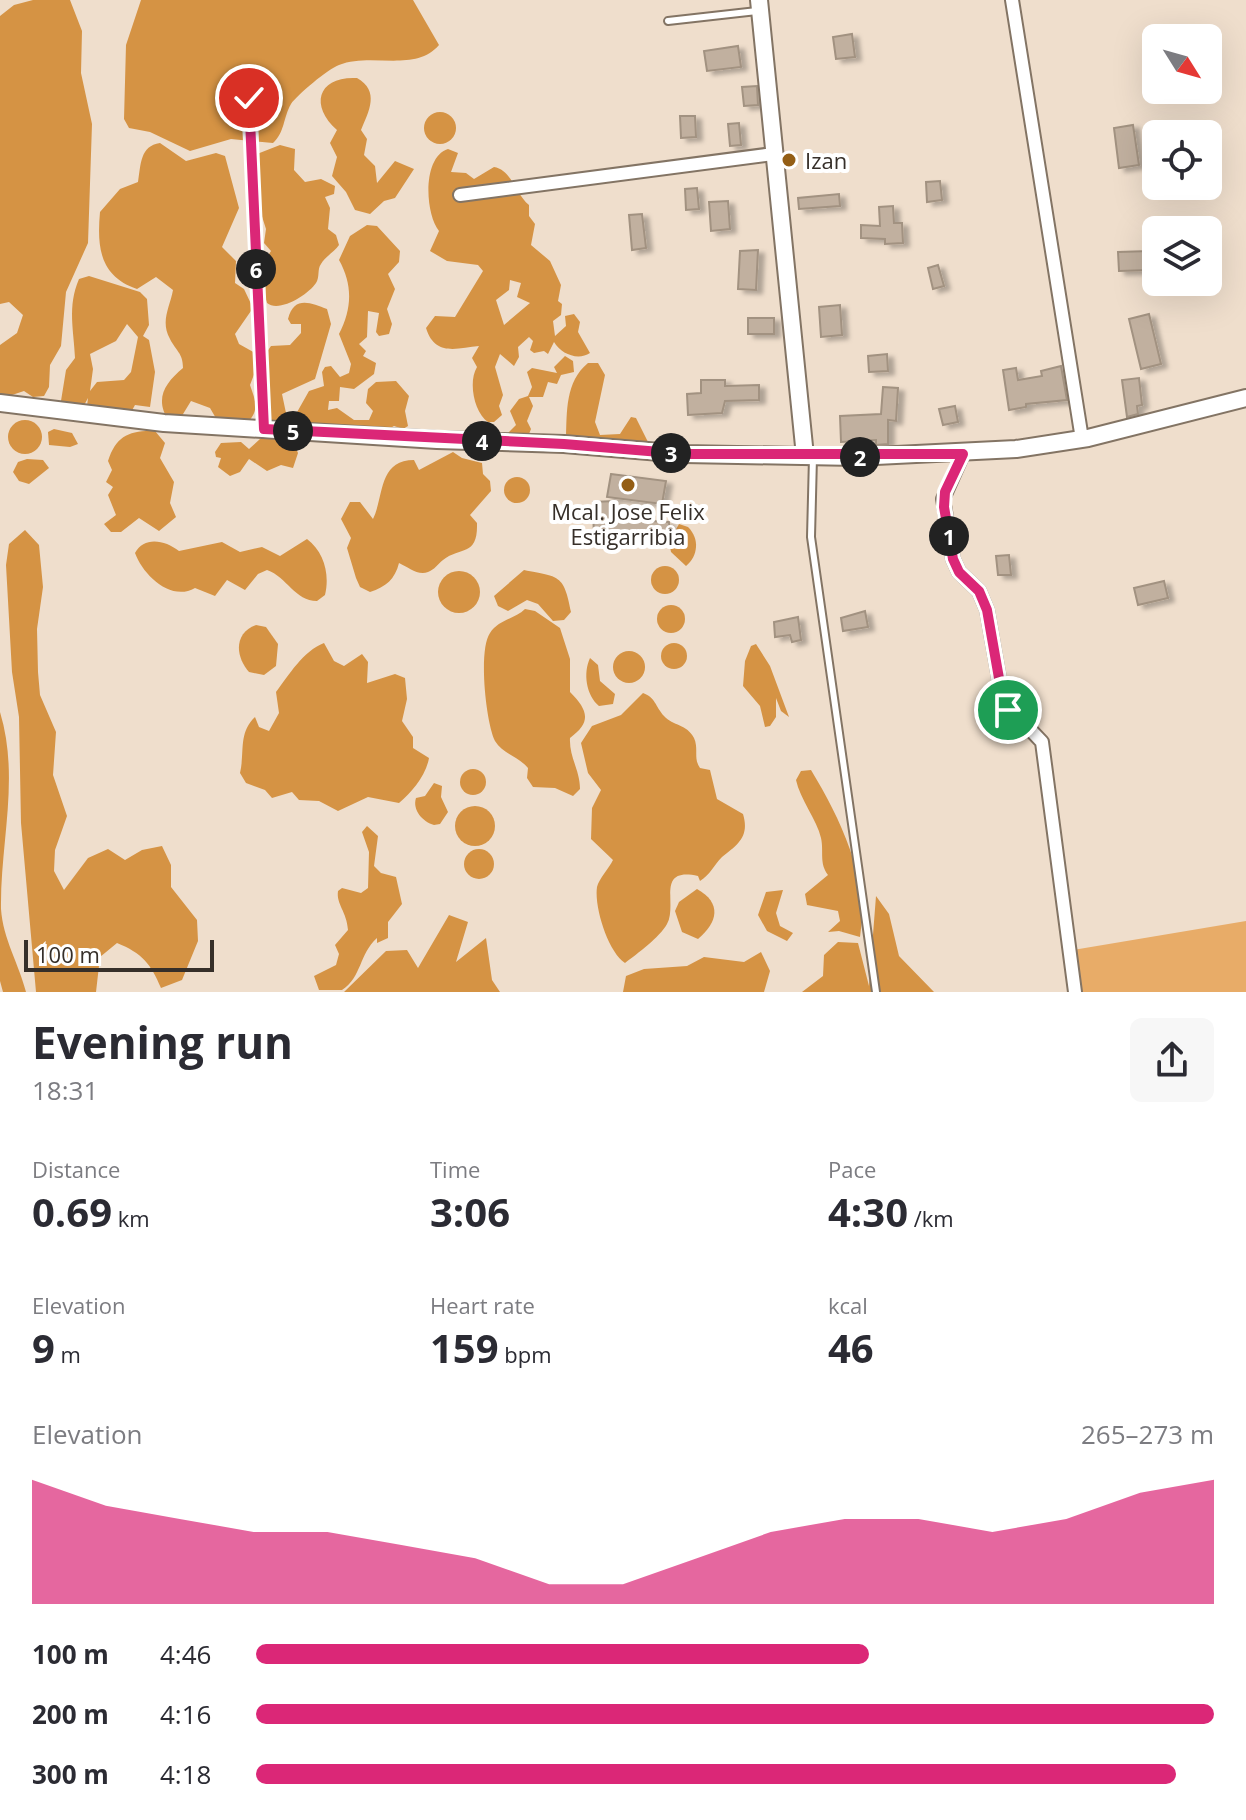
<!DOCTYPE html>
<meta charset="utf-8">
<style>
:root{--surface:#fff;--page:#f7f7f7;--text:#2b2b33;--muted:#7c7c81;--accent:#db2777}
body{margin:0;font-family:"Open Sans",sans-serif;background:var(--page);color:var(--text);height:100vh;display:flex;flex-direction:column;font-size:30px;white-space:nowrap}
*{box-sizing:border-box;margin:0}
p{font-size:26px;color:var(--muted)}
.icon{flex:none;width:44px;height:44px;fill:none;stroke:currentColor;stroke-width:2;stroke-linecap:round;stroke-linejoin:round}
.map{position:relative;height:992px;overflow:hidden}
.details{display:flex;flex-direction:column;background:var(--surface);flex:1}
.details>*{flex:none}
.needle{width:52px;rotate:127deg}
.tools{position:absolute;left:1142px;top:24px;display:grid;gap:16px}
.tools a{display:grid;place-items:center;width:80px;height:80px;border-radius:12px;background:var(--surface);box-shadow:0 8px 32px #0002;font-size:40px}
.scale{position:absolute;left:24px;bottom:20px;width:190px;box-sizing:border-box;padding-left:8px;border:4px solid #362f29;border-top:0;font-size:22px;line-height:28px;white-space:nowrap;color:#362f29;-webkit-text-stroke:6px #fff;paint-order:stroke}
.pin{position:absolute;display:grid;place-items:center;width:68px;height:68px;color:#fff;margin:-34px;border:4px solid #fff;border-radius:50%;box-shadow:0 2px 8px #0007}
.km{position:absolute;width:40px;height:40px;margin:-20px;border-radius:50%;background:#222;color:#fff;font-size:22px;line-height:40px;text-align:center}
.round{display:grid;place-items:center;flex:none;width:84px;height:84px;border-radius:12px;background:var(--page)}
.head{display:flex;align-items:center;justify-content:space-between;height:136px;padding:0 32px}
h1{font-size:44px;font-weight:700;line-height:60px}
.stats{display:grid;grid-template-columns:repeat(3,1fr);gap:12px;height:136px;padding:8px 32px}
.stats div{display:grid;align-content:center}
.stats b{font-size:40px;font-weight:700}
.stats small{font-size:22px;font-weight:400}
.stats p{font-size:22px}
.chart{height:224px;padding:16px 32px}
.chart p{display:flex;justify-content:space-between}
.chart svg{width:100%;height:144px;margin-top:8px;fill:var(--accent);opacity:.7}
ul{padding:0 32px;list-style:none;font-size:26px}
li{display:grid;grid-template-columns:128px 96px 1fr;align-items:center;height:60px}
li i{height:20px;border-radius:10px;background:var(--accent)}
.map>svg:first-child{display:block}
.green{fill:#e8ac68}
.forest{fill:#d59344;fill-rule:evenodd}
.building{fill:#c1b09f;stroke:#a29281;stroke-width:2;filter:url(#shadow)}
.lines{fill:none;stroke-linecap:round;stroke-linejoin:round}
.lane-casing{stroke:#837464;stroke-width:10}
.street-casing{stroke:#837464;stroke-width:16}
.secondary-casing{stroke:#837464;stroke-width:20}
.lane{stroke:#fff;stroke-width:6}
.street{stroke:#fff;stroke-width:12}
.secondary{stroke:#fff;stroke-width:16}
.route-casing{stroke:#fff;stroke-width:16}
.route{stroke:#db2777;stroke-width:10}
.poi-dot{fill:#945e15;stroke:#fff;stroke-width:3}
.labels{text-anchor:middle;dominant-baseline:central;stroke-width:8;stroke-linejoin:round;paint-order:stroke}
.poi-label{font-size:22px;fill:#362f29;stroke:#fff;text-anchor:start}
</style>
<div class="map">
<svg width="1246" height="992" viewBox="0 0 1246 992">
<defs>
<filter id="shadow"><feDropShadow dx="6" dy="3.5" stdDeviation="2" flood-color="#0004"/></filter>
</defs>
<rect width="100%" height="100%" fill="#efdecc"/>
<!-- green -->
<polygon class="green" points="1246,921 1246,992 1079,992 1073,950"/>
<!-- forest -->
<g class="forest">
<polygon points="33,0 70,0 82,31 81,73 92,124 88,243 66,292 61,346 50,365 49,387 44,396 33,397 24,391 0,399 0,345 17,333 23,315 9,302 0,304 0,16 14,5"/>
<path d="M141,0h272l26,45c-24,28 -68,7 -100,20 -11,4 -42,30 -48,39 -8,14 -6,28 -18,39l-42,-4 -41,12 -40,-19 -21,-4 -5,-9 2,-74z"/>
<path d="M357,78c23,13 12,33 4,52l6,9 -3,16 11,11 2,17 18,-22 19,8 -19,29 -11,3 -14,13 -15,-4 -9,-18 -14,-16 5,-19 -7,-14 7,-13c-28,-25 -19,-54 20,-52z"/>
<circle cx="440" cy="128" r="16"/>
<path d="M160,143l26,18 30,-8 9,3 14,52 -17,39 14,14 -1,22 9,6 9,19 -18,26 4,10 18,10 1,10 -8,21c5,15 10,24 -2,37l-31,-2 -7,-12 -19,-7 -11,18 -11,2c-15,-22 -4,-38 14,-53 0,-15 -7,-17 -13,-29 -10,-18 0,-32 3,-49l-17,-13 -19,12c-38,-13 -40,-43 -37,-77l20,-23 18,-7c3,-18 2,-36 22,-39z"/>
<path d="M280,145l15,4 -1,21 11,12 16,-3 14,7 -1,8 -9,3 5,11 -2,21 8,6 3,10c-5,7 -15,13 -18,19 -4,5 -1,13 -5,19 -8,12 -37,30 -49,20l-3,-10 -8,-7 -1,-10 16,-25 -7,-8 2,-14 -8,-25 3,-16 -8,-13 4,-21z"/>
<path d="M448,149l10,4 -7,19 15,1 8,6 20,-12c18,3 22,28 35,38v11l6,8 -4,21 19,16 11,24 -3,16 4,3 -1,11 -8,6 2,15 11,-10 -1,-10 9,-2 6,8 -2,10 12,21c-12,8 -29,1 -36,-11l-6,12 -4,-3 -10,2 -4,-3 3,-9 -4,-4 -11,10 1,10 -5,9 -14,-12 -5,13 8,28 -4,11 3,9 -8,7h-6c-14,-10 -20,-40 -11,-55l-5,-9 7,-12c-22,2 -44,11 -53,-18l9,-12 20,1 28,-46 -5,-6 -31,-4 -17,-10 9,-20c-14,-17 -17,-74 9,-82zM510,280l11,3 -4,14 13,6 -26,22 -8,-25 13,-10z"/>
<path d="M367,225l10,1 23,25 -1,11 -11,12 7,15 -8,20 5,15 -3,10 -10,2 -3,-4 3,-19 -11,-2 -1,26 -8,7 7,7 -3,5 13,7 -2,11 -20,15 -14,-2 -1,14h-10l-1,9 9,-2 17,12h15l4,-9 -7,-8 2,-14 8,-7 20,-1 13,15 -4,15 3,15 -5,3 -9,-3 -9,5 -113,-10 -8,-7 2,-35 -4,-20 9,-13 19,-1 11,-12v-9h-10l-3,-5c6,-24 23,-16 39,-10l4,15 -16,55 -33,15 4,19 10,1 13,-23 15,-5 -2,-14 3,-5 6,-1 9,11 9,-4 2,-9 -12,-30c13,-25 14,-49 0,-74l11,-24z"/>
<path d="M89,276l51,16 7,7 2,26 -6,11 6,4 6,32 -5,35 -15,-2 -5,9 -43,-8 1,-8 -6,11 -22,-2 6,-37 9,-12c-1,-28 -8,-51 4,-79zM127,324l11,13 -7,35 -7,8 -27,2 -7,9 3,-22 -3,-15 26,-13z"/>
<polygon points="565,356 573,361 574,372 561,375 557,384 548,382 543,397 529,397 533,406 527,421 531,429 527,439 505,436 516,425 510,411 519,399 528,396 532,387 527,372 532,368 557,373 554,367"/>
<path d="M588,363h10l7,12 -10,47 5,13 20,-1 11,-17 5,1 14,28 -84,-8c1,-26 -1,-56 22,-75z"/>
<circle cx="25" cy="437" r="17"/>
<polygon points="54,429 72,433 78,444 70,447 49,445 48,432"/>
<path d="M155,431l10,12 -5,15 14,24 -4,21 6,14 -17,14 -20,-13 -18,14h-10l-7,-8 12,-9 -8,-20 5,-8 -7,-5 6,-12 -4,-9c8,-25 21,-31 47,-30z"/>
<polygon points="280,437 294,444 298,453 293,468 281,465 267,471 249,459 240,472 230,476 218,467 221,458 216,457 215,452 221,443 241,442 249,449 260,439"/>
<path d="M453,452l9,6 20,5 1,11 7,7 1,10 -21,24 7,8c1,34 -16,23 -34,37 -5,4 -9,10 -15,12 -10,4 -20,-5 -29,-9 -4,16 -13,24 -29,29l-10,-5 -4,-9 -9,-30 4,-10 -10,-19 9,-17h10l13,17c11,-22 5,-59 41,-59l5,10z"/>
<polygon points="27,459 43,460 49,468 29,484 19,481 13,472 18,462"/>
<circle cx="517" cy="490" r="13"/>
<path d="M679,524l9,3c12,12 10,29 -2,39l-15,-14 -2,-10z"/>
<path d="M25,530l14,15 4,42 -6,42 1,43 2,23 16,37 -3,43 14,41 -12,34 -1,21 10,19 24,-32 20,-9 17,11 17,-10 20,-4 9,19v22l26,33 1,21 -16,39 -21,8c-10,-24 -19,-35 -44,-45l-17,14 -4,35h-60l-15,-169 -2,-106 -7,-45 -6,-107 3,-21z"/>
<path d="M307,539c17,13 23,35 18,56l-8,6c-22,0 -30,-24 -50,-31l-9,4 -13,16 -18,-10 -12,16 -20,-8c-24,14 -52,-13 -60,-35 9,-17 30,-13 44,-2l43,-9 18,10 22,-5 18,9z"/>
<circle cx="665" cy="580" r="14"/>
<path d="M524,570c35,7 40,4 47,42l-7,8 -11,1 -15,-17 -11,-4 -19,11 -10,-5 -4,-10z"/>
<circle cx="459" cy="592" r="21"/>
<circle cx="671" cy="619" r="14"/>
<path d="M525,609l10,2 25,17 10,31v33c18,18 22,30 0,46 -1,19 10,32 10,51l-7,7 -18,-8 -22,-1 -6,-9 1,-10c-9,-11 -25,-14 -33,-27 -9,-18 -17,-91 -5,-108 8,-13 25,-14 35,-24z"/>
<path d="M256,625l10,2 12,17 -2,22 -12,9 -15,-3c-14,-16 -15,-39 7,-47z"/>
<circle cx="674" cy="656" r="13"/>
<path d="M324,643l10,18 10,5 18,-12 6,8 -1,21 28,-9 10,4 2,21 -5,22 11,16v11l16,10c-3,18 -18,35 -30,45l-31,-6 -30,14 -19,-10 -20,-1 -7,-8 -20,6 -7,-8 -19,-7 -6,-10c5,-21 -2,-40 15,-56l4,10 10,4 10,-18 -3,-21c13,-17 27,-41 48,-49z"/>
<polygon points="756,644 770,666 789,717 781,711 776,698 776,717 770,726 765,727 760,706 743,686 745,661 751,646"/>
<circle cx="629" cy="667" r="16"/>
<path d="M590,658l8,7 2,16 15,13 -2,10 -14,2c-13,-11 -16,-33 -9,-48z"/>
<path d="M643,693c13,5 12,13 21,23 9,10 23,8 30,22 5,11 -1,20 6,30l10,2 7,29 26,15c7,23 -6,31 -21,43 -8,8 -12,18 -22,24l-2,-5c-43,-9 -20,28 -31,48 -8,14 -29,29 -42,39 -17,-11 -31,-56 -28,-76 2,-8 12,-19 16,-27l-22,-21 1,-31 9,-18 -13,-17 -7,-30 11,-17 29,-11z"/>
<path d="M0,712c20,66 0,131 1,197 2,30 18,55 25,83h-23l-3,-11z"/>
<circle cx="473" cy="782" r="13"/>
<path d="M811,770c29,48 59,109 49,167l-21,-6 -11,1 12,-11 -2,-10 -31,-6 -2,-11 23,-19c-9,-12 -4,-23 -7,-37 -4,-18 -21,-39 -25,-58l5,-9z"/>
<path d="M434,783l8,3 -1,11 7,15 -8,12 -6,1c-11,-3 -22,-15 -18,-27l9,-2z"/>
<circle cx="475" cy="826" r="20"/>
<path d="M367,826l11,10 -4,30 7,7 15,4 6,27 -14,18v16l-11,5v-5c-18,16 -15,39 -35,52h-23l-5,-14 22,-11 3,-11 -4,-9 13,-15c-1,-18 -12,-26 -10,-39l4,-3 19,5 7,-5 1,-36 -7,-20z"/>
<circle cx="479" cy="864" r="15"/>
<path d="M697,889c25,14 21,33 1,50l-16,-7 -7,-21 4,-9z"/>
<polygon points="783,890 776,913 780,926 793,933 787,941 767,931 758,915 766,892"/>
<polygon points="876,896 889,914 899,956 934,992 802,992 823,976 824,955 838,942 858,943 869,986"/>
<polygon points="449,915 468,922 456,962 486,938 492,980 500,992 344,992 386,951 407,950 418,968"/>
<polygon points="761,952 770,971 764,992 623,992 626,976 644,969 687,966 704,957 744,962"/>
</g>
<!-- building -->
<g class="building">
<polygon points="852,34 855,57 836,59 833,37"/>
<polygon points="738,46 741,67 707,71 704,51"/>
<polygon points="757,86 758,105 744,106 742,87"/>
<polygon points="680,116 695,116 696,137 681,138"/>
<polygon points="739,123 741,145 730,146 728,124"/>
<polygon points="1133,125 1139,165 1119,168 1114,128"/>
<polygon points="940,181 942,200 927,202 926,182"/>
<polygon points="697,188 699,209 686,210 685,189"/>
<polygon points="839,194 840,206 799,209 798,198"/>
<polygon points="728,201 730,229 711,231 709,202"/>
<polygon points="893,206 894,223 902,223 903,243 885,244 885,239 861,238 861,225 880,226 879,207"/>
<polygon points="642,214 646,248 632,250 629,215"/>
<polygon points="758,250 756,290 738,289 740,251"/>
<polygon points="1150,251 1150,270 1119,271 1118,252"/>
<polygon points="938,265 944,286 933,289 928,268"/>
<polygon points="840,305 842,335 821,337 819,307"/>
<polygon points="1149,314 1161,364 1141,369 1129,319"/>
<rect x="748" y="318" width="26" height="16"/>
<polygon points="887,354 888,371 869,372 868,356"/>
<polygon points="1061,366 1067,400 1026,404 1026,407 1009,410 1003,370 1016,368 1018,380 1042,376 1041,371"/>
<polygon points="1139,378 1142,405 1137,406 1138,414 1127,417 1122,380"/>
<polygon points="701,380 725,380 725,386 759,385 759,400 725,401 722,413 688,415 687,394 701,393"/>
<polygon points="883,387 898,388 896,421 888,420 888,444 876,445 876,440 841,442 840,416 881,414"/>
<polygon points="955,406 958,422 943,425 939,409"/>
<polygon points="611,474 666,481 662,504 607,497"/>
<polygon points="614,501 615,519 669,522 670,534 615,534 615,541 594,542 593,502"/>
<polygon points="1009,555 1011,575 998,575 996,556"/>
<polygon points="1164,581 1168,598 1138,605 1134,588"/>
<polygon points="865,611 868,627 843,631 841,618"/>
<polygon points="798,617 801,640 792,642 790,635 775,637 774,622"/>
</g>
<g class="lines">
<!-- lane casing -->
<g class="lane-casing">
<g id="lane">
<polyline points="668,21 757,11"/>
<polyline points="249,98 264,429"/>
<polyline points="813,457 811,537 876,992"/>
</g>
</g>
<!-- street casing -->
<g class="street-casing">
<g id="street">
<polyline points="1012,0 1082,439"/>
<polyline points="460,195 773,154"/>
<polyline points="963,454 943,499 953,559 959,572 979,591 987,610 1003,701 1042,742 1075,992"/>
</g>
</g>
<!-- secondary casing -->
<g class="secondary-casing">
<g id="secondary">
<polyline points="759,0 805,456"/>
<polyline points="0,403 164,423 437,440 564,444 684,454 856,457 1016,449 1088,438 1246,398"/>
</g>
</g>
<!-- lane -->
<use href="#lane" class="lane"/>
<!-- street -->
<use href="#street" class="street"/>
<!-- secondary -->
<use href="#secondary" class="secondary"/>
</g>
<g class="lines">
<!-- route casing -->
<g class="route-casing">
<polyline id="route" points="249,98 264,429 564,444 684,454 963,454 945,492 944,507 953,559 959,572 979,591 987,610 1003,701 1008,710"/>
</g>
<!-- route -->
<use href="#route" class="route"/>
</g>
<!-- markers -->
<g class="poi-dot">
<circle cx="789" cy="160" r="8"/>
<circle cx="628" cy="485" r="8"/>
</g>
<g class="labels">
<!-- poi labels -->
<g class="poi-label">
<text x="805" y="160">Izan</text>
<text x="628" y="511" text-anchor="middle">Mcal. Jose Felix<tspan x="628" dy="25">Estigarribia</tspan></text>
</g>
</g>
</svg>
<div class="tools">
<a><svg class="needle" viewBox="-14 -14 28 28"><path d="M0-13l5 13h-10z" fill="#e53935"/><path d="M0 13l5-13h-10z" fill="#7c7c81"/></svg></a>
<a><svg class="icon" aria-label="locate" viewBox="0 0 24 24"><circle cx="12" cy="12" r="6"/><path d="M12 2v4M12 18v4M2 12h4M18 12h4"/></svg></a>
<a><svg class="icon" aria-label="layers" viewBox="0 0 24 24"><path d="M12 4l9 5-9 5-9-5zM3 14l9 5 9-5"/></svg></a>
</div>
<div class="scale">100 m</div>
<div class="pin" style="left:1008px;top:710px;background:#1e9e55"><svg class="icon" aria-label="arrive" viewBox="0 0 24 24"><path d="M6 21V4h12l-3 4 3 4H6"/></svg></div>
<div class="pin" style="left:249px;top:98px;background:#d93025"><svg class="icon" aria-label="check" viewBox="0 0 24 24"><path d="M5 12l5 5 9-10"/></svg></div>
<b class="km" style="left:949px;top:536px">1</b>
<b class="km" style="left:860px;top:457px">2</b>
<b class="km" style="left:671px;top:453px">3</b>
<b class="km" style="left:482px;top:441px">4</b>
<b class="km" style="left:293px;top:431px">5</b>
<b class="km" style="left:256px;top:269px">6</b>
</div>
<section class="details">
<div class="head"><div><h1>Evening run</h1><p>18:31</p></div><a class="round"><svg class="icon" aria-label="share" viewBox="0 0 24 24"><path d="M12 15V3M7 8l5-5 5 5M5 13v7h14v-7"/></svg></a></div>
<div class="stats">
<div><p>Distance</p><b>0.69<small> km</small></b></div>
<div><p>Time</p><b>3:06</b></div>
<div><p>Pace</p><b>4:30<small> /km</small></b></div>
</div>
<div class="stats">
<div><p>Elevation</p><b>9<small> m</small></b></div>
<div><p>Heart rate</p><b>159<small> bpm</small></b></div>
<div><p>kcal</p><b>46</b></div>
</div>
<div class="chart"><p><span>Elevation</span>265–273 m</p>
<svg viewBox="0 0 160 44" preserveAspectRatio="none"><path d="M0 44V6L10 14L20 18L30 22L40 22L50 26L60 30L70 38L80 38L90 30L100 22L110 18L120 18L130 22L140 18L150 10L160 6V44z"/></svg>
</div>
<ul>
<li><b>100 m</b>4:46<i style="width:64%"></i></li>
<li><b>200 m</b>4:16<i style="width:100%"></i></li>
<li><b>300 m</b>4:18<i style="width:96%"></i></li>
</ul>
</section>
